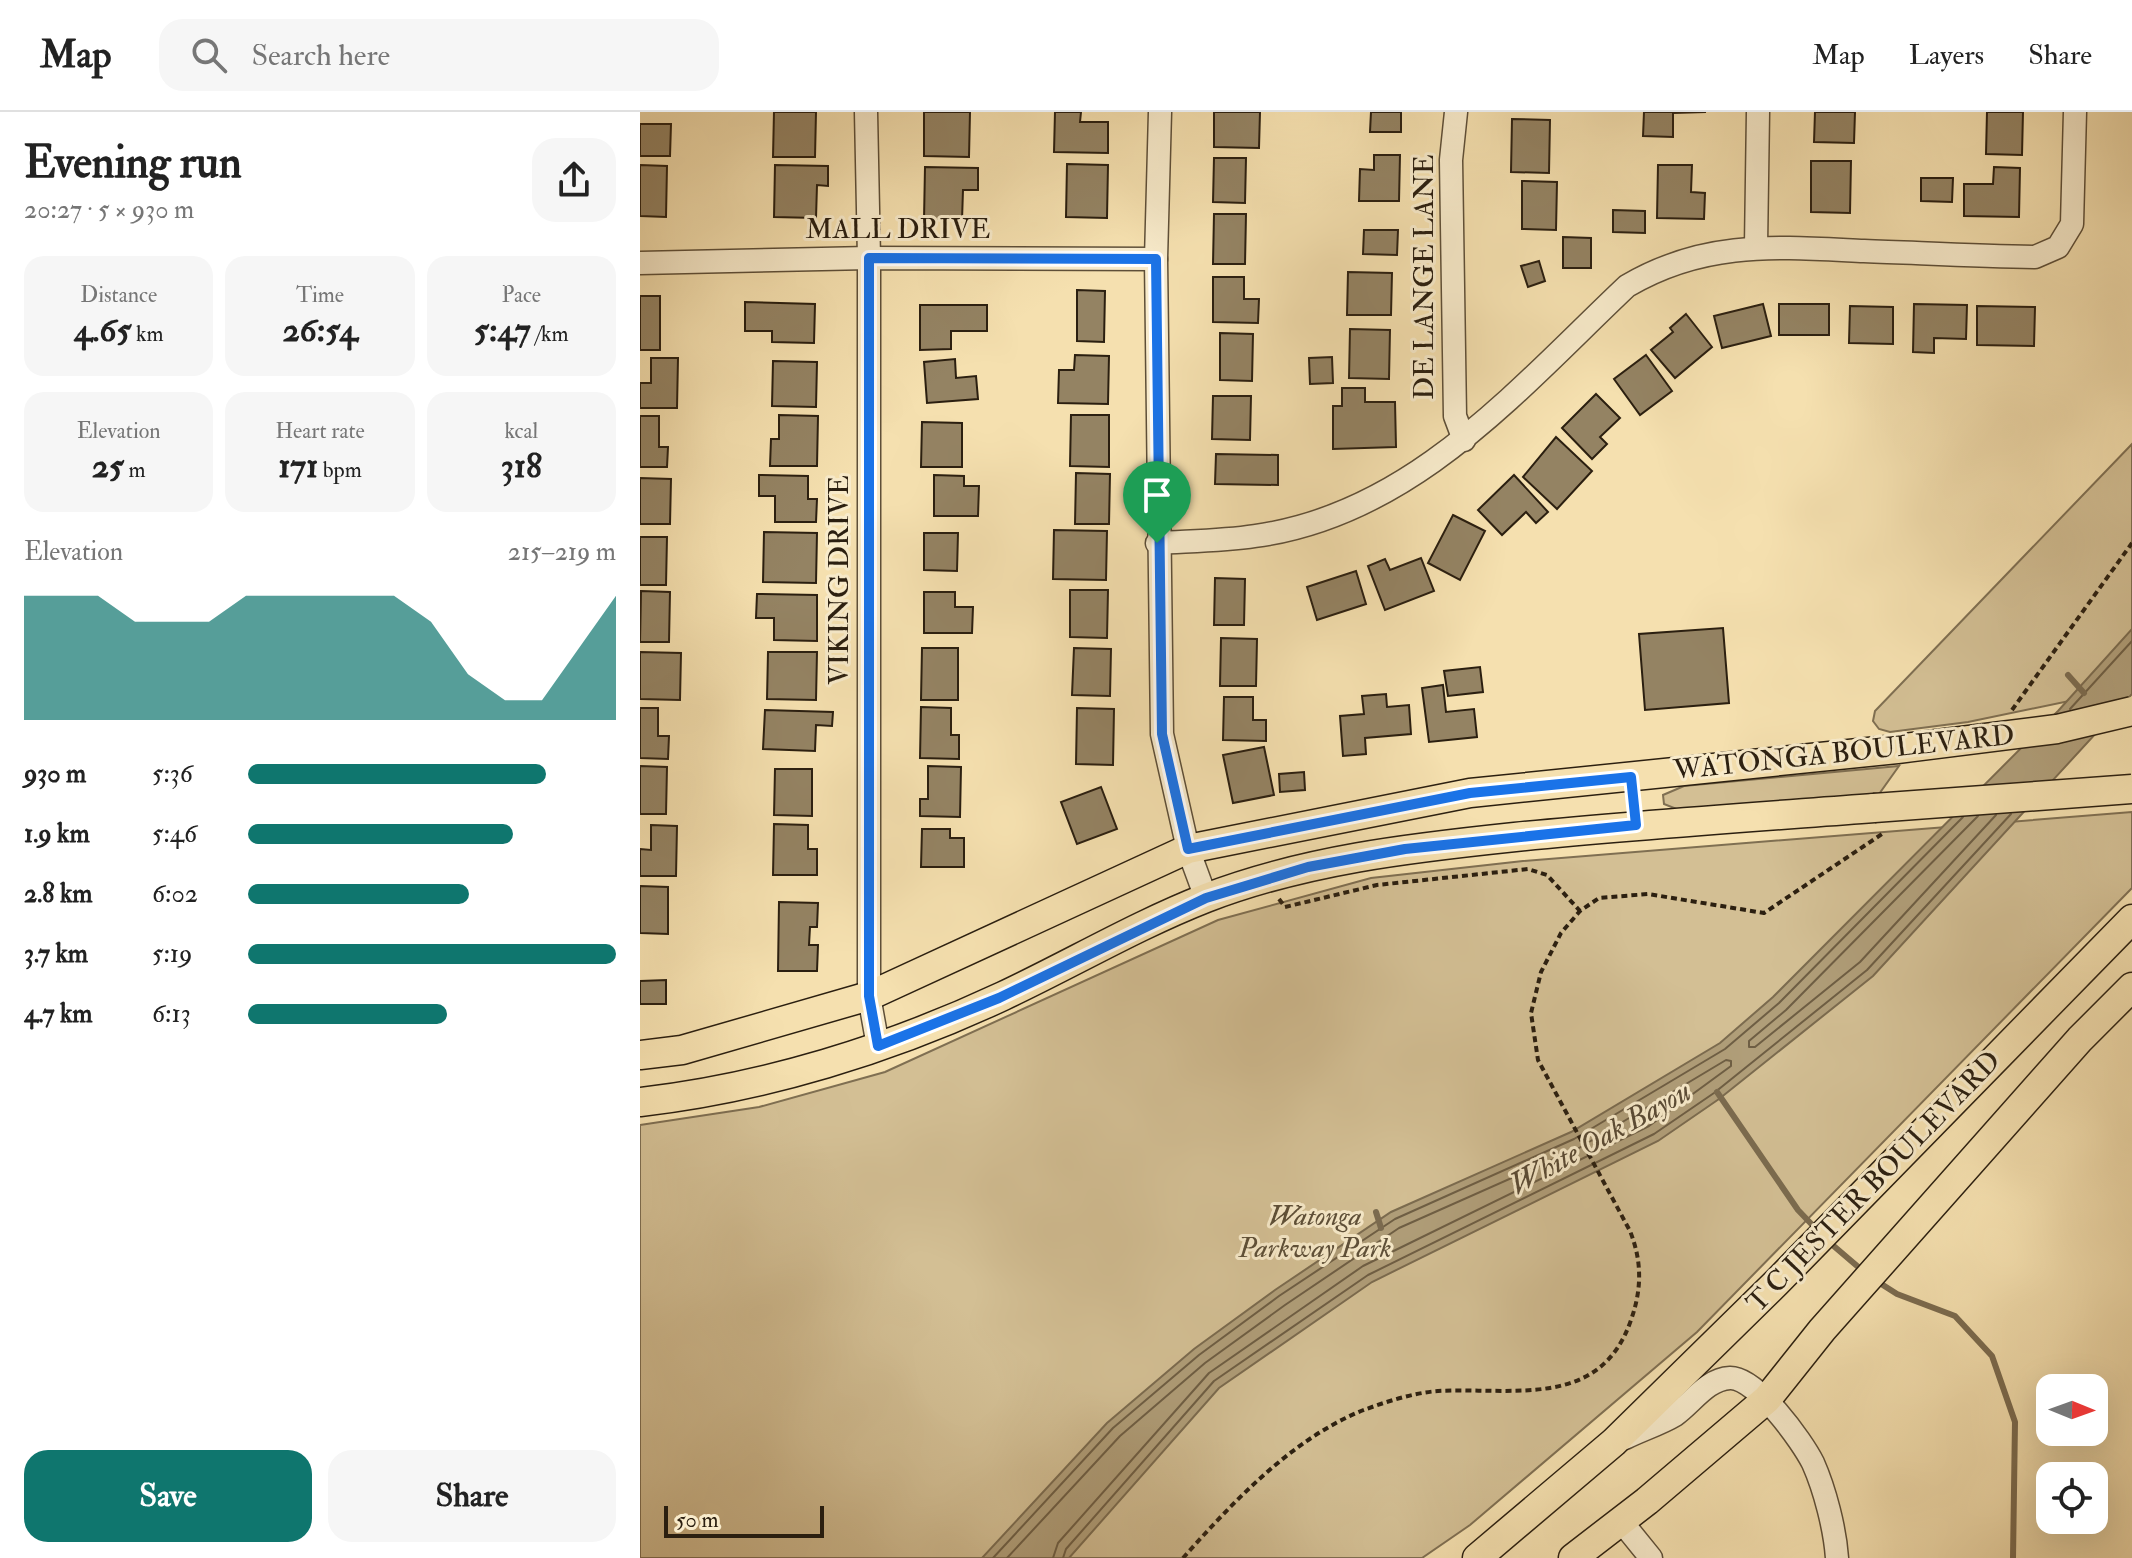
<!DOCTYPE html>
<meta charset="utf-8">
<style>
:root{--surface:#fff;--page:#f6f6f6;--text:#222;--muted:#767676;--line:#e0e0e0;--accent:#0f766e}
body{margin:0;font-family:"IM FELL Double Pica",serif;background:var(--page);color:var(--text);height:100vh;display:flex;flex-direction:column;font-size:30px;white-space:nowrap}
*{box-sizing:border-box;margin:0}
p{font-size:26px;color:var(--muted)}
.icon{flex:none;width:44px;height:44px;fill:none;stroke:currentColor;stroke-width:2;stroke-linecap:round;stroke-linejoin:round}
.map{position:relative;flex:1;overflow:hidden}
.side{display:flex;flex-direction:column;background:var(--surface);width:640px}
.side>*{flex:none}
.needle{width:52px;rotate:91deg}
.tools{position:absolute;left:1396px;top:1262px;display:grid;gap:16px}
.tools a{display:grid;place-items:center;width:72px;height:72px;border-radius:16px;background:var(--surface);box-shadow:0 8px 32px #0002;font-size:40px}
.scale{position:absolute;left:24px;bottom:20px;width:160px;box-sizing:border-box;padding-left:8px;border:4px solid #2b1f10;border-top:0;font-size:22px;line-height:28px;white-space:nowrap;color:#2b1f10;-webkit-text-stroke:6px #f8ebcb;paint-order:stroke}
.pin{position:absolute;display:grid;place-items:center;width:68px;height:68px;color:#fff;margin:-82px -34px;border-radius:50% 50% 50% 0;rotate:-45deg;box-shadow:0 0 8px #0007}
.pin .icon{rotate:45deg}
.round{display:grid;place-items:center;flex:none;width:84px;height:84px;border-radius:24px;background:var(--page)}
.summary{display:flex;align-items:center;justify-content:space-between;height:136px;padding:0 24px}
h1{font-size:44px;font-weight:700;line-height:60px}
.stats{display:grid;grid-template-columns:repeat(3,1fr);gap:12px;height:136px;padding:8px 24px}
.stats div{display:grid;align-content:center;border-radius:20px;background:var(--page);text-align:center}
.stats b{font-size:34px;font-weight:700}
.stats small{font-size:22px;font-weight:400}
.stats p{font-size:22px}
.chart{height:224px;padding:16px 24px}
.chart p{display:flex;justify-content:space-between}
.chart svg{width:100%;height:144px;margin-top:8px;fill:var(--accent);opacity:.7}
.primary-button{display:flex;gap:16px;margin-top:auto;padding:16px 24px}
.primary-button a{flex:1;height:92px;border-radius:24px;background:var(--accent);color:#fff;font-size:32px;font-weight:700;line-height:92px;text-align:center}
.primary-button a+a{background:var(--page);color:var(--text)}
ul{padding:0 24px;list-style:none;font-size:26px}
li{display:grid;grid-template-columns:128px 96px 1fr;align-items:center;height:60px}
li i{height:20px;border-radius:10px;background:var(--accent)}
header{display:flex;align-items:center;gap:48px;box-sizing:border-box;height:112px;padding:0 40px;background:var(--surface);border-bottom:2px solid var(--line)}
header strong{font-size:38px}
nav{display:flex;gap:44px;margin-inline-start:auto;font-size:28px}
.search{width:560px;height:72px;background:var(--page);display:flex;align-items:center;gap:20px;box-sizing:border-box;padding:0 28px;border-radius:24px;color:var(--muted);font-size:30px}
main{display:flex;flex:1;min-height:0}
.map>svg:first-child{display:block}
.green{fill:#d3bf94;stroke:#7f6f52;stroke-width:2}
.water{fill:#b09e79;stroke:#7b6b4f;stroke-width:2}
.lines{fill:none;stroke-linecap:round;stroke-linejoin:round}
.shore{stroke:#6e5e44;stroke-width:2}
.stream{stroke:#7b6b4f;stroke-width:6}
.building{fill:#948363;stroke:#2b1f10;stroke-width:2}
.minor-casing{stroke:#5e4f38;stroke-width:25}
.major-casing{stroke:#2b1f10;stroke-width:31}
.path{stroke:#2b1f10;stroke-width:4;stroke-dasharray:6 4;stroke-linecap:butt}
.minor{stroke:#f8ebcb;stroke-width:22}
.major{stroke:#f5e0af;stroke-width:28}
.major-bridge-casing{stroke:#2b1f10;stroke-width:31;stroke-linecap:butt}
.major-bridge{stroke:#f5e0af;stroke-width:28}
.route-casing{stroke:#fff;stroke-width:16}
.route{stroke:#1a73e8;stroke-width:10}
.labels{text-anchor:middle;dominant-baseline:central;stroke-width:6;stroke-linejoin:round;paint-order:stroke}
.street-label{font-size:28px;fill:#2b1f10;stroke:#f8ebcb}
.park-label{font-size:28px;font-style:italic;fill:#5d4f38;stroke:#f8ebcb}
.water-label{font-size:30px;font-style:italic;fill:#5a4b35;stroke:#f8ebcb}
</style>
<header>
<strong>Map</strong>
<div class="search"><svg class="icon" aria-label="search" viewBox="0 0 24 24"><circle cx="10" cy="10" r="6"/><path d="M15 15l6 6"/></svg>Search here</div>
<nav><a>Map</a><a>Layers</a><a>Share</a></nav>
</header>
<main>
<section class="side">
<div class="summary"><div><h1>Evening run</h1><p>20:27 · 5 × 930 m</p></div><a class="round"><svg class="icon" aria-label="share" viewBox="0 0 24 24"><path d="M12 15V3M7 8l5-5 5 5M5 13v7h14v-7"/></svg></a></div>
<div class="stats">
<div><p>Distance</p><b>4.65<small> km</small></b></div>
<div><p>Time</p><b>26:54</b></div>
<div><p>Pace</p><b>5:47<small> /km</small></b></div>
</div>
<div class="stats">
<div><p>Elevation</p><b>25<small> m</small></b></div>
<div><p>Heart rate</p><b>171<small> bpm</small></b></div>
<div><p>kcal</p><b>318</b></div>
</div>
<div class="chart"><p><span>Elevation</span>215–219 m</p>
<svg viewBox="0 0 160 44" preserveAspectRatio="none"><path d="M0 44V6L10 6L20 6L30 14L40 14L50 14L60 6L70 6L80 6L90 6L100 6L110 14L120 30L130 38L140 38L150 22L160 6V44z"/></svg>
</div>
<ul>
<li><b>930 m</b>5:36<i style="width:81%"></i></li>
<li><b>1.9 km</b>5:46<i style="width:72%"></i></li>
<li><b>2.8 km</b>6:02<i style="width:60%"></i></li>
<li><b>3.7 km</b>5:19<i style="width:100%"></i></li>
<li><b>4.7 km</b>6:13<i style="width:54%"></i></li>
</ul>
<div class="primary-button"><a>Save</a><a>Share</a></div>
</section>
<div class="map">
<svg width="1492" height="1446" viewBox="0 0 1492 1446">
<rect width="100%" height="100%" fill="#f5e0af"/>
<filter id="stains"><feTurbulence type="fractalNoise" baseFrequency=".0025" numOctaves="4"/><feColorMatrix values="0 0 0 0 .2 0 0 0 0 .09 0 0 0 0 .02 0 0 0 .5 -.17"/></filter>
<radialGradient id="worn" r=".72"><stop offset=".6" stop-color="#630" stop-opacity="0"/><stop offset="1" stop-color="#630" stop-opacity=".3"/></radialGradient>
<!-- green -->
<g class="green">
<polygon points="1492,332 1492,576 1328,610 1250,620 1239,617 1233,609 1235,599"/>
<polygon points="1259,654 1239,682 1039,698 1024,692 1023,683 1044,674"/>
<polygon points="1492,700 1492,776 1057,1220 830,1413 782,1446 0,1446 0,1013 119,995 245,960 578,808 731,766 883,749"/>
</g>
<!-- water -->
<polygon class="water" points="1492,517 1492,582 1233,864 1079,987 1018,1029 732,1170 579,1276 429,1446 342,1446 467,1311 554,1237 635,1178 751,1100 931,1020 1080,931 1133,885 1418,599"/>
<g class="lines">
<!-- shore -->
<g class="shore">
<polyline points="1430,597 1492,529"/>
<polyline points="1338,704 1146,898 1109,929 1109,935 1115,935 1220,850 1356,703"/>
<polyline points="353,1446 473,1316 559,1243 639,1184 755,1107 934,1027 1085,937 1139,891 1323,705"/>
<polyline points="367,1446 480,1324 565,1251 645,1193 759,1116 939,1036 1086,948 1091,949 1091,954 1009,1014 723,1154 569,1261 418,1431 413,1446"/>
<polyline points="423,1446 426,1437 574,1269 728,1163 1014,1022 1074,981 1227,858 1371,702"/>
</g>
<!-- stream -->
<g class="stream">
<polyline points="1428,563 1444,581"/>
<polyline points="1077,980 1158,1098 1178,1119"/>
<polyline points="736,1100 741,1116"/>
<polyline points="1189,1130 1223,1159"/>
<polyline points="1235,1168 1257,1182 1315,1204 1352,1244 1375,1310 1373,1446"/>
</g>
</g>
<!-- building -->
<g class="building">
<polygon points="134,0 176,0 175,45 133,45"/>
<polygon points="284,0 330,0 329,45 284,44"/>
<polygon points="415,0 441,0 440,10 468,10 468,41 414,40"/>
<polygon points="574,0 620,0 619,36 574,35"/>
<polygon points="731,0 761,0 761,20 730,20"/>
<polygon points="1004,0 1066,0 1033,1 1033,25 1003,24"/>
<polygon points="1175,0 1215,0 1214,31 1174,30"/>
<polygon points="1347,0 1383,0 1382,43 1346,42"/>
<polygon points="872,7 910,8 909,61 871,60"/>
<polygon points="0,12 31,12 30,44 0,44"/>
<polygon points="734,43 760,43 759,89 719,89 720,57 734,58"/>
<polygon points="574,46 606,46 605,91 573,90"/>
<polygon points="1171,49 1211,49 1210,101 1171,100"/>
<polygon points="427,52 468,53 467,106 426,105"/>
<polygon points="0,53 27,54 26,105 0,104"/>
<polygon points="135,53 188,54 188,74 177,73 176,106 134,105"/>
<polygon points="1018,53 1052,53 1051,80 1065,81 1064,107 1017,106"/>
<polygon points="285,55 338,56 338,78 323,78 322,108 284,108"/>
<polygon points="1354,55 1380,56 1379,105 1324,104 1324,72 1353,72"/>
<polygon points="1281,66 1313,66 1312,90 1281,89"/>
<polygon points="882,69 917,70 916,118 882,117"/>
<polygon points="973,98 1005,99 1005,121 973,120"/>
<polygon points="574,102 606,102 605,152 573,152"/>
<polygon points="724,118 758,118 757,143 723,142"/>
<polygon points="923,125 951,126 951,156 923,156"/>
<polygon points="899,149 905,169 888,175 881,154"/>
<polygon points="708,160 752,161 751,203 707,203"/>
<polygon points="573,165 604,165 604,187 619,187 618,211 573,210"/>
<polygon points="437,178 465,179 464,230 437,229"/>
<rect x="0" y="184" width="20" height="54"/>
<polygon points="105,190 175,192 174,231 132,230 132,219 105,219"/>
<polygon points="1123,192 1131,224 1082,236 1074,204"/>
<rect x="1139" y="192" width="50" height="31"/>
<polygon points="1274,192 1327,193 1326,227 1294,226 1294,241 1273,240"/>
<polygon points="280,193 347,193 347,219 311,219 311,237 280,238"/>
<polygon points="1210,194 1253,195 1253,232 1209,231"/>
<polygon points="1337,194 1395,195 1394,234 1337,233"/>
<polygon points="1046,202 1072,235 1035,266 1011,238 1033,220 1030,216"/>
<polygon points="710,217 750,218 749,267 709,266"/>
<polygon points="580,221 613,222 612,269 580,268"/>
<polygon points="435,243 469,244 468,292 418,291 419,258 434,258"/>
<polygon points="1006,243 1032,279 1000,303 974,267"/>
<polygon points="692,245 693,271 670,272 669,246"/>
<polygon points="11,246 38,246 37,296 0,296 0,271 11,271"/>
<polygon points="315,247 316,266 336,264 338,287 287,291 284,250"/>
<polygon points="133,249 177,250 176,295 132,294"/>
<polygon points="702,276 725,276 725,290 755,290 756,335 693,337 693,294 702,294"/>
<polygon points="956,282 980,306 960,325 967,332 952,347 922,316"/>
<polygon points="573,284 611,284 610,328 572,327"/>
<polygon points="139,303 178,304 177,354 130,354 131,327 139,327"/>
<polygon points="431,303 469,303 469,355 430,354"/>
<polygon points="0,304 19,304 19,335 28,335 27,355 0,355"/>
<polygon points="282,310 322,311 322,355 281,355"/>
<polygon points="916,325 952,359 917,397 883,365"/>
<polygon points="576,342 638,343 638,373 575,372"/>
<polygon points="436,361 470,362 469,412 435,412"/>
<polygon points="119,363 168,364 168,387 177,387 176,410 135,410 135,384 119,384"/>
<polygon points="294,363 324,364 324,374 339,374 338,404 294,404"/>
<polygon points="874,363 908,400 896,411 886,400 862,423 838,398"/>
<polygon points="0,366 31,367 30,412 0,412"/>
<polygon points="813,403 845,419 820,468 788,451"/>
<polygon points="414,418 467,419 466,468 413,467"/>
<polygon points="124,420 177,421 176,471 123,470"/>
<polygon points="284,421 318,421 317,459 284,458"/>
<polygon points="0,425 27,425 26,473 0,473"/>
<polygon points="781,446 794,479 745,498 728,454 745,447 750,458"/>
<polygon points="716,459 726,492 677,508 667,475"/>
<polygon points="575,466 605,467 604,513 574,513"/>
<polygon points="430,478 468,478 467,526 430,525"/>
<polygon points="1,479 30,480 29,530 0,530"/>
<polygon points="284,480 315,480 315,495 333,495 332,521 284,521"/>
<polygon points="117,482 177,483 177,529 134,528 134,506 116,506"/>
<polygon points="1083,516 1089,591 1005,598 999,522"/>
<polygon points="581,526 617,527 616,574 580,574"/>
<polygon points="282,536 318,536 318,588 281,588"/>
<polygon points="434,536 471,537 470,584 432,583"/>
<polygon points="0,540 41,541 40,588 0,587"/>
<polygon points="128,540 177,540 176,588 127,587"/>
<polygon points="840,555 843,580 808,584 804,559"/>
<polygon points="803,573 806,600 834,597 837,625 789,630 782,576"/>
<polygon points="746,582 747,595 769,593 771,622 725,626 726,642 703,644 700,604 724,602 722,584"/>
<polygon points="584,585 613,585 613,608 626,608 626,629 583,628"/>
<polygon points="281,595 311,596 311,623 319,623 319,647 280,646"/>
<polygon points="0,596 18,596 18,624 29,624 28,647 0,646"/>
<polygon points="437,596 474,597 473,653 436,652"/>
<polygon points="125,598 193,600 192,614 176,613 175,639 123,637"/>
<polygon points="624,635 634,683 593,691 583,643"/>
<polygon points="0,654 27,655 26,702 0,702"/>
<polygon points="288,654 321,655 320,705 280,704 280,687 288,687"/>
<polygon points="135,657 172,657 172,704 134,703"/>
<polygon points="664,660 665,678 640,680 639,662"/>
<polygon points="461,675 477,717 437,732 421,690"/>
<polygon points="134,712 168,713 168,737 177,737 177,763 133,763"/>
<polygon points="11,713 37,714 36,764 0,764 0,737 11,738"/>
<polygon points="282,717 310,717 310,726 324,726 324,755 281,755"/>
<polygon points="0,774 28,775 28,822 0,821"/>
<polygon points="139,790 178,791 177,815 170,815 169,833 178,833 177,859 138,859"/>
<polygon points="26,868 26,892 0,892 0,869"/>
</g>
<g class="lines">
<!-- minor casing -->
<g class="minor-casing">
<g id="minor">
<polyline points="226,0 229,146 229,884 238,934"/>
<polyline points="520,0 516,147 522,622 548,737 566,786"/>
<polyline points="816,0 811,48 815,304 824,328"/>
<polyline points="1116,134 1118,0"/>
<polyline points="0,151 229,146 516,147"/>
<path d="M517,431c33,-2 66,-2 98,-7 157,-21 263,-147 372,-250 78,-46 150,-39 237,-35 57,2 114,5 171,6l23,-10 14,-23 3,-112"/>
<path d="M985,1326c16,-8 35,-14 50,-23 17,-12 32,-36 55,-37 26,-1 72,63 83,85 12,27 22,66 24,95"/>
<polyline points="981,1409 1011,1446"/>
</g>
</g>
<!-- major casing -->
<g class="major-casing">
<g id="major">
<polyline points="0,943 42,938 229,884 548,737 830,681 1257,637"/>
<path d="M0,990c124,-14 250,-53 363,-106 68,-32 134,-71 203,-98 99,-38 204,-50 309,-61 119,-12 239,-20 359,-29"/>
<polyline points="837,1446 974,1330 1137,1170 1492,807"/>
<polyline points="933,1446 1007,1389 1127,1287 1182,1218 1440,927 1492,875"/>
</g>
</g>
<!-- path -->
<g class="path">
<polyline points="1372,598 1492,431"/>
<polyline points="639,787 645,795 737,773 888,757 907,763 940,799"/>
<path d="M543,1446c50,-56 108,-118 178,-147 24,-9 51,-18 77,-20 75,-4 162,19 193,-71 11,-31 11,-59 -1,-89l-92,-171 -7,-47 10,-41 20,-39 19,-22 19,-13 49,-4 116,19 121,-81"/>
</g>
<!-- minor -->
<use href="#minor" class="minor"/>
<!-- major -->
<use href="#major" class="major"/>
<!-- major-bridge casing -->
<g class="major-bridge-casing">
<g id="major-bridge">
<polyline points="1257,637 1417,617 1492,599"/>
<polyline points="1234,696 1492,677"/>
</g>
</g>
<!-- major-bridge -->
<use href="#major-bridge" class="major-bridge"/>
</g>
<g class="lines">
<!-- route casing -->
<g class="route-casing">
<polygon id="route" points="229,146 516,147 522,622 548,737 830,681 991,665 996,713 765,737 668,755 566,786 359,886 238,934 229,884"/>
</g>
<!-- route -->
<use href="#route" class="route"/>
</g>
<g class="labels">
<!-- street labels -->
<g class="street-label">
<text x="258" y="117">MALL DRIVE</text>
<text transform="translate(784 165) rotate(-90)">DE LANGE LANE</text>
<text transform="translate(199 468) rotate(-90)">VIKING DRIVE</text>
<text transform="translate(1204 641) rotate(-6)">WATONGA BOULEVARD</text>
<text transform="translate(1234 1070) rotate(-46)">T C JESTER BOULEVARD</text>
</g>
<!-- park labels -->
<g class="park-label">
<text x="675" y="1104">Watonga<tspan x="675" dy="32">Parkway Park</tspan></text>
</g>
<!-- water labels -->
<g class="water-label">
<text transform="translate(960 1026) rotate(-29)">White Oak Bayou</text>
</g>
</g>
<rect width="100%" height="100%" filter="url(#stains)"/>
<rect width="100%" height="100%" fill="url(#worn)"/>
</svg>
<div class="tools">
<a><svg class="needle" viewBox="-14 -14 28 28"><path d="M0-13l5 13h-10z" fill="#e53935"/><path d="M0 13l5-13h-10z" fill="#767676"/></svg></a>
<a><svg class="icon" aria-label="locate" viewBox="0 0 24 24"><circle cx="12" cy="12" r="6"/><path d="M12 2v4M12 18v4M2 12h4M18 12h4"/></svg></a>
</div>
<div class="scale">50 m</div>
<div class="pin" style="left:517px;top:431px;background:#1e9e55"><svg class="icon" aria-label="arrive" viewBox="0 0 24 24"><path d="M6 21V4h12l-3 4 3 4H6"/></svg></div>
</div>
</main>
